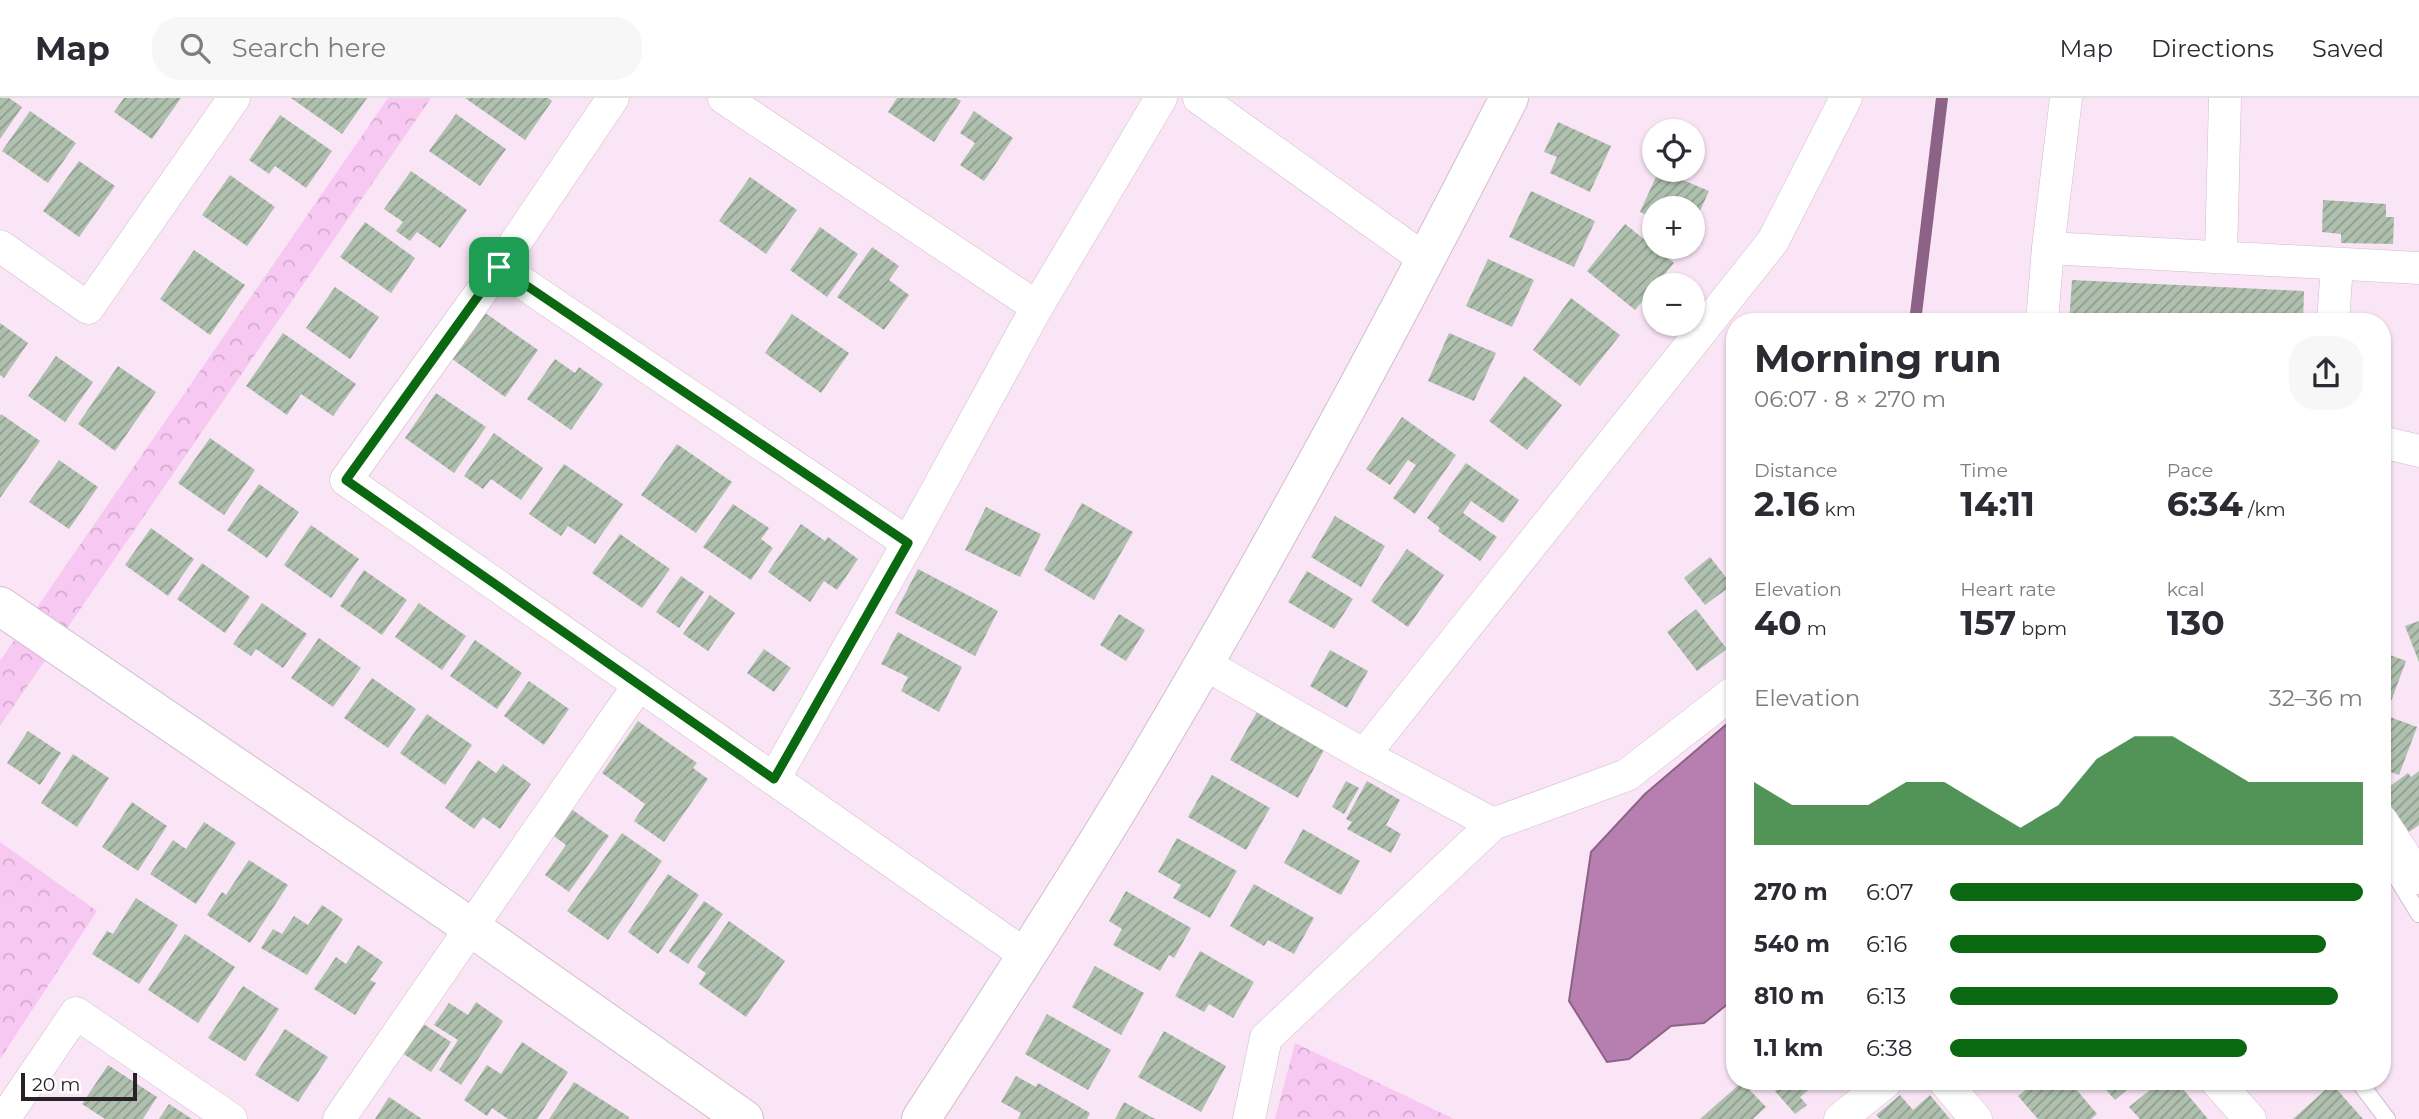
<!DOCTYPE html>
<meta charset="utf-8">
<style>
:root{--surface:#fff;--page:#f7f7f7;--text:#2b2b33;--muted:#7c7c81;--line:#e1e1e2;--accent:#0a6811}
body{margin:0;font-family:Montserrat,sans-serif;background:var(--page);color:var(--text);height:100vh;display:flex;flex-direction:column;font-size:26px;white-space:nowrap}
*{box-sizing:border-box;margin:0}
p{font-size:23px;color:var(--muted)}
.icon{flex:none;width:38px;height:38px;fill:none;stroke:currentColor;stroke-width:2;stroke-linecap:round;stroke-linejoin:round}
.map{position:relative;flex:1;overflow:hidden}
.drawer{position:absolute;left:1726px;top:215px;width:665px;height:777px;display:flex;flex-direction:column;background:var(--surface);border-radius:28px;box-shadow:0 2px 5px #0004}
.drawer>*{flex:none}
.buttons{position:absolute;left:1642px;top:21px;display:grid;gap:14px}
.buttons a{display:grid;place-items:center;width:63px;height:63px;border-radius:50%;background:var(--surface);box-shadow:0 2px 5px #0004;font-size:35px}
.scale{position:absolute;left:21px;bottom:18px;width:116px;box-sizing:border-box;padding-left:7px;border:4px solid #282127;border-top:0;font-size:19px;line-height:24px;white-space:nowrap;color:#282127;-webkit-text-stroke:5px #fff;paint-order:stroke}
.pin{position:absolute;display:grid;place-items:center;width:60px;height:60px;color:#fff;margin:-30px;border-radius:14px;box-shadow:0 4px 10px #0006}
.round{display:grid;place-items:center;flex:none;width:74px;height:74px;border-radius:28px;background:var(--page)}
.head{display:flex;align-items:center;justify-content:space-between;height:119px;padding:0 28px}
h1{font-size:38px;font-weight:700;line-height:52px}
.figures{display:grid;grid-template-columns:repeat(3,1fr);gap:10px;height:119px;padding:7px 28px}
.figures div{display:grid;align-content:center}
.figures b{font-size:35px;font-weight:700}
.figures small{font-size:19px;font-weight:400}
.figures p{font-size:19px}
.chart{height:196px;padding:14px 28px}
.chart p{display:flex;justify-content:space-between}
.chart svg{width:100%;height:126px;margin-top:7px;fill:var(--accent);opacity:.7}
ul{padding:0 28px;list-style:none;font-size:23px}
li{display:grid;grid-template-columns:112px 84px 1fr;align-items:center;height:52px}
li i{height:18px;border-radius:9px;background:var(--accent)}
header{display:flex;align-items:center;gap:42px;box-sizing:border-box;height:98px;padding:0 35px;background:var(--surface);border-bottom:2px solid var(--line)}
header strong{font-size:33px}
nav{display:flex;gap:38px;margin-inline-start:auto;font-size:24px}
.search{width:490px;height:63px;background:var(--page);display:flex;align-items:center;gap:18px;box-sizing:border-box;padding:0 24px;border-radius:28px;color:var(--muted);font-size:26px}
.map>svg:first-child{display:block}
.park{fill:url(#park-crowns)}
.water{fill:#b77fb0;stroke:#8c6387;stroke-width:2}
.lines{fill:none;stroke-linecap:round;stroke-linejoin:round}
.stream{stroke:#8c6387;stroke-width:12}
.building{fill:url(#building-hatch)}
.service-casing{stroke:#d0bdce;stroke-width:18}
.minor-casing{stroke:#d0bdce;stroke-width:33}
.tertiary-casing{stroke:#d0bdce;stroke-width:40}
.service{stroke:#fff;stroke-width:16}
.minor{stroke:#fff;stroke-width:32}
.tertiary{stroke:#fff;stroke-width:38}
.route-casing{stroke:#fff;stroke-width:14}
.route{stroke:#0a6811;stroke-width:9}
</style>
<header>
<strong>Map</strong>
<div class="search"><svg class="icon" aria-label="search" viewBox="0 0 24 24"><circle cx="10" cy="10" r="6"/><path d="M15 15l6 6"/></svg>Search here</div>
<nav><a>Map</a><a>Directions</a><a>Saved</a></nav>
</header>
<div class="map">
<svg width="2419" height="1021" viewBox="0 0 2419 1021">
<defs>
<pattern id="park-crowns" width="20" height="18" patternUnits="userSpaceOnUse" patternTransform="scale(1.75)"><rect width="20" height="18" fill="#f7c8f1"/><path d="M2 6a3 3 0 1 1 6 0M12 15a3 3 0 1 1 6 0" fill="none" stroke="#d4accf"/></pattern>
<pattern id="building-hatch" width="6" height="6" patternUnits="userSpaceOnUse" patternTransform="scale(1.75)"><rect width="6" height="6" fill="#afc0ae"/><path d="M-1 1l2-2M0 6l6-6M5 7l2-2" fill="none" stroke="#8e9c8e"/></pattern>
</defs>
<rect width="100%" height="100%" fill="#f9e5f6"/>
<!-- park -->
<g class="park">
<polygon points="388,0 431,0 0,628 0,563"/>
<polygon points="0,744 97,813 0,961"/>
<polygon points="1295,945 1454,1021 1275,1021"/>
</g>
<!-- water -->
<polygon class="water" points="1734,620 1734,901 1704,925 1671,928 1629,961 1607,964 1569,903 1591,754 1645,696"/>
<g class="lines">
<!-- stream -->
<polyline class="stream" points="1915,224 1942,0"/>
</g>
<!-- building -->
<g class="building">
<polygon points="0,0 9,0 22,9 0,41"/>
<polygon points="124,0 181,0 152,41 114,14"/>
<polygon points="291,0 367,0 342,36"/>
<polygon points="465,0 548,0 552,3 525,42"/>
<polygon points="897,0 956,0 961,3 934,44 888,14"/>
<polygon points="30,13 76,45 48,85 2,53"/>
<polygon points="974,13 1013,40 984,83 960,67 975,45 960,35"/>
<polygon points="456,16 506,51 480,88 429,53"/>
<polygon points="280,17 332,53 306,90 275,68 269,76 249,62"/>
<polygon points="1558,24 1611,48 1590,94 1550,75 1557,59 1544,54"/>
<polygon points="79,63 115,88 79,139 43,113"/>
<polygon points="1659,72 1709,93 1692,131 1692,110 1654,110 1654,121 1640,114"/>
<polygon points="411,73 467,112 440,150 417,134 410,143 396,133 403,124 384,111"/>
<polygon points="230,77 275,109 247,148 202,117"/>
<polygon points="750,79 797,112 766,156 719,123"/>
<polygon points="1531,93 1595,123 1574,169 1509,139"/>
<polygon points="2323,102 2386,106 2386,119 2394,119 2393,146 2341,145 2341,136 2322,134"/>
<polygon points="365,124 415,160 391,195 340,159"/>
<polygon points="1625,126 1674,165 1635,212 1587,173"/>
<polygon points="820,129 858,156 827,199 790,172"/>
<polygon points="872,149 899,168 889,182 909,197 884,232 837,199"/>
<polygon points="194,152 245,187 210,237 160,201"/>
<polygon points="1488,161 1534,182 1512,229 1466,208"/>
<polygon points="2072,182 2304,193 2303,224 2069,224"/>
<polygon points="335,189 379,219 350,261 306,230"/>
<polygon points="1571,200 1620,237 1580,288 1533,252"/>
<polygon points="481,212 538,252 505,299 448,258"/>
<polygon points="792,216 849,255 821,295 765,255"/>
<polygon points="0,225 28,245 4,280 0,277"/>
<polygon points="283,235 356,286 333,318 301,296 287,317 246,288"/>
<polygon points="1449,235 1496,255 1474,303 1428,283"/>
<polygon points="56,258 93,284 65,324 28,298"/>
<polygon points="555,261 575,275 579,269 603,286 571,332 527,301"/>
<polygon points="118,268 156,294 115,353 78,326"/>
<polygon points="1524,278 1562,307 1527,352 1489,323"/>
<polygon points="436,295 486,329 454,375 405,340"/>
<polygon points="1,316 40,343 0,400 0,318"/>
<polygon points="1402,319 1456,357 1415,416 1393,400 1416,367 1408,362 1390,387 1366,371"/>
<polygon points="494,335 543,370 521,402 491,381 483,391 464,378"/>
<polygon points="210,340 255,372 224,417 178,385"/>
<polygon points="677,346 732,384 696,435 641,397"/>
<polygon points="59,362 98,389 69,431 29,404"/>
<polygon points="1466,365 1519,402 1503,425 1471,403 1463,415 1497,439 1480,463 1438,433 1440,430 1427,420"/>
<polygon points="564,366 623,406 595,446 568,428 561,438 529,416"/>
<polygon points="259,386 299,414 267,460 227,432"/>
<polygon points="1082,405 1133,434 1094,502 1044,472"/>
<polygon points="733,406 769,430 761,441 773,450 751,482 703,449"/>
<polygon points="986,409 1041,436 1020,479 965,452"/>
<polygon points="1335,418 1385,448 1361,489 1311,459"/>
<polygon points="801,426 825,443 828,439 858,461 837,492 824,483 810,504 768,474"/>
<polygon points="311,427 359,461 331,500 284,467"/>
<polygon points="151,430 194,461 168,498 125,467"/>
<polygon points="620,436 670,471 642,510 592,475"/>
<polygon points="1407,451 1444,477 1408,529 1371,503"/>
<polygon points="1710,459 1732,487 1705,507 1684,480"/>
<polygon points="202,465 250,499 225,535 177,501"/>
<polygon points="918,471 998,513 975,558 895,515"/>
<polygon points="364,472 407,502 382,537 340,508"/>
<polygon points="1307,473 1353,501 1334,531 1288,504"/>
<polygon points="681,478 704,494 679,530 656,514"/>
<polygon points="710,497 735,515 708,553 683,536"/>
<polygon points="262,505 307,536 283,570 256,551 251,558 233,546"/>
<polygon points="419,505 466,538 442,572 395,539"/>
<polygon points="1696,511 1727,551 1697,573 1667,534"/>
<polygon points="1119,516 1145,532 1126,563 1100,547"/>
<polygon points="2419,523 2419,564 2405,528"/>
<polygon points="898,534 962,569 939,614 901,593 908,579 881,566"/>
<polygon points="319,540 361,570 333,609 291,580"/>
<polygon points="475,542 522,575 497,611 450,578"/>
<polygon points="764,551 791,570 774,594 747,575"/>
<polygon points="1330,552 1368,573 1347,610 1310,588"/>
<polygon points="2382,554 2406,563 2390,606 2386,604 2384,608 2382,607"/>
<polygon points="372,580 416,611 388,650 344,620"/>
<polygon points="529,583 569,611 544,647 504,618"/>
<polygon points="1257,614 1324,652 1298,700 1230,662"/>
<polygon points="427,616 472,647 445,687 400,655"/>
<polygon points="2382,616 2417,629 2399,677 2382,671"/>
<polygon points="638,623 697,665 693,670 708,681 664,744 634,723 645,706 602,675"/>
<polygon points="28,633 61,655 40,687 7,665"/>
<polygon points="73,656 109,680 77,729 41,705"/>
<polygon points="478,662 496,675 503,666 531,686 500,731 483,719 474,731 445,710"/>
<polygon points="2419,673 2419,727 2409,734 2387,702 2391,699 2386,691 2408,675 2411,679"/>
<polygon points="1212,677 1270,710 1246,752 1188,719"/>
<polygon points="1346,683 1359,690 1344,716 1332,709"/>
<polygon points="1367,683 1400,702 1386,727 1401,736 1391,755 1347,731 1352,724 1346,721"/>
<polygon points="132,704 167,728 138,773 102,749"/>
<polygon points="570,710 609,738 569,794 545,777 566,747 551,736"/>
<polygon points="204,724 236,745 196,806 150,776 173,742 186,751"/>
<polygon points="1303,731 1360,763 1341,797 1284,765"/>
<polygon points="622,735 662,763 608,842 567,813"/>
<polygon points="1177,740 1237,773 1210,820 1173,800 1181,787 1158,774"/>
<polygon points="249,762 288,787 250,845 207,817 222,794 226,797"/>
<polygon points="668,776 699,797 658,856 628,834"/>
<polygon points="1254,786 1314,820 1294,856 1268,842 1264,848 1230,828"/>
<polygon points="1126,793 1191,830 1174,860 1169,857 1160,873 1113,847 1122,831 1109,823"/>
<polygon points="136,800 178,827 139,886 92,856 107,833 113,836"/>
<polygon points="704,803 723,816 688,866 669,853"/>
<polygon points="322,807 343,821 307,877 261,850 273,831 282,836 294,818 308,827"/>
<polygon points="729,823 785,863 746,919 699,886 706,875 697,869"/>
<polygon points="185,836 235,869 198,925 148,892"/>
<polygon points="358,847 383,864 370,882 376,885 355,917 314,891 336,859 346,866"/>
<polygon points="1200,853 1254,884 1233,920 1209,906 1204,914 1175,898"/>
<polygon points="1095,868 1144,895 1121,937 1072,909"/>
<polygon points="243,888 279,911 245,963 208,940"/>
<polygon points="476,904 503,923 461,987 439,972 458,942 434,927 449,905 468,917"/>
<polygon points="1047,916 1111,952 1088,992 1025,956"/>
<polygon points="422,925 451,944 431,974 402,955"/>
<polygon points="285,931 328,959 298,1004 255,977"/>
<polygon points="1164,933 1226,968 1201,1014 1138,979"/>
<polygon points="522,944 568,974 537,1021 508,1021 492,1010 487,1018 464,1002 487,967 501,976"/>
<polygon points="108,967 157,999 143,1021 105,1021 82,1006"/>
<polygon points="1016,978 1036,989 1038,985 1090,1015 1087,1021 1018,1021 1021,1015 1001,1004"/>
<polygon points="574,984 629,1019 628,1021 549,1021"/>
<polygon points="1742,984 1766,1009 1753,1021 1700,1021"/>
<polygon points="1785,984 1814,984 1816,986 1800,999 1807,1007 1795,1016 1775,993"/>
<polygon points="2036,984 2070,984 2097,1016 2091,1021 2038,1021 2018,998"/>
<polygon points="2099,984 2136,984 2115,1002"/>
<polygon points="2160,984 2177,984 2208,1021 2140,1021 2129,1009"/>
<polygon points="2332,986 2363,1021 2293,1021"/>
<polygon points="1900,997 1913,1012 1930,997 1950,1021 1880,1021 1876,1017"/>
<polygon points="389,999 422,1021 375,1021"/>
<polygon points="1124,1004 1155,1021 1115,1021"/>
<polygon points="169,1006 192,1021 159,1021"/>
</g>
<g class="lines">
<!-- service casing -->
<g class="service-casing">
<g id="service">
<polyline points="2382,755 2419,816"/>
<polyline points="2359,984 2387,1021"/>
</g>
</g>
<!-- minor casing -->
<g class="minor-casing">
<g id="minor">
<polyline points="613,0 499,169 346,382 1027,858"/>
<polyline points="724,0 1037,209"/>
<polyline points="1199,0 1426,162"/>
<polyline points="2066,0 2048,150 2419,170"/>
<polyline points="0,148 88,210 234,0"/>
<polyline points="2221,158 2225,0"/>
<polyline points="499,169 908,445"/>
<polyline points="2042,224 2048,150"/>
<polyline points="2333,224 2337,167"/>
<polyline points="2382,344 2419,353"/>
<polyline points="1203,565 1364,657 1493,726"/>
<polyline points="1364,657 1773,143 1846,0"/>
<polyline points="774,681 908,445 1037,209 1161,0"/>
<polyline points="2382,723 2419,780"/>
<polyline points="1945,984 1976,1021"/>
<polyline points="2217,984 2250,1021"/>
<polyline points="4,1021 76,915 231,1021"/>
<polyline points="339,1021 638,588"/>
<polyline points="1249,1021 1266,940 1493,726 1627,677 1734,594"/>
<polyline points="1840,1021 1886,984"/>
</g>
</g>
<!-- tertiary casing -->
<g class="tertiary-casing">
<g id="tertiary">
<polyline points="0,508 472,830 744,1021"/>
<path d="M921,1021c67,-103 133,-205 197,-310 140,-231 268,-470 391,-711"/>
</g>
</g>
<!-- service -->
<use href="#service" class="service"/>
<!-- minor -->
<use href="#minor" class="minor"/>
<!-- tertiary -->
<use href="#tertiary" class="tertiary"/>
</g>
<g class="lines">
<!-- route casing -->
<g class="route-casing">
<polygon id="route" points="499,169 908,445 774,681 346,382"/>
</g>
<!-- route -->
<use href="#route" class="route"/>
</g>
</svg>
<div class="buttons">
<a><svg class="icon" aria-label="locate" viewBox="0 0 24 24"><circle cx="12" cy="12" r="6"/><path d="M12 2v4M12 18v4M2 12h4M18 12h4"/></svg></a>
<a>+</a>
<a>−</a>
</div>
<div class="scale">20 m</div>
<div class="pin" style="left:499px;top:169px;background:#1e9e55"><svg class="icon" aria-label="arrive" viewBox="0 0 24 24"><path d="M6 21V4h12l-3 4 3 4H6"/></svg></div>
<section class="drawer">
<div class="head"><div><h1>Morning run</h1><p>06:07 · 8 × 270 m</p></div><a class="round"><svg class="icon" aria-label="share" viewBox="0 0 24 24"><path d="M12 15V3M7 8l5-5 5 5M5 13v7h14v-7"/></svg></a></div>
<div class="figures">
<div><p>Distance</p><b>2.16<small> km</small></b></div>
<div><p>Time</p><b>14:11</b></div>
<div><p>Pace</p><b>6:34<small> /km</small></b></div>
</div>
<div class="figures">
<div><p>Elevation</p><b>40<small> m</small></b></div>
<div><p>Heart rate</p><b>157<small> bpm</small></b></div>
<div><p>kcal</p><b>130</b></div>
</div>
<div class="chart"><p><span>Elevation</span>32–36 m</p>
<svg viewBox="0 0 160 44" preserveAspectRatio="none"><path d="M0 44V22L10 30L20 30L30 30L40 22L50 22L60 30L70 38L80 30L90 14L100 6L110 6L120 14L130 22L140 22L150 22L160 22V44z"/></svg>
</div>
<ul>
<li><b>270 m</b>6:07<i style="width:100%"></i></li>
<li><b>540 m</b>6:16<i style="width:91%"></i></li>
<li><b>810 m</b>6:13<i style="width:94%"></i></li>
<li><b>1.1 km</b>6:38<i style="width:72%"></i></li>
</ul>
</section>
</div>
